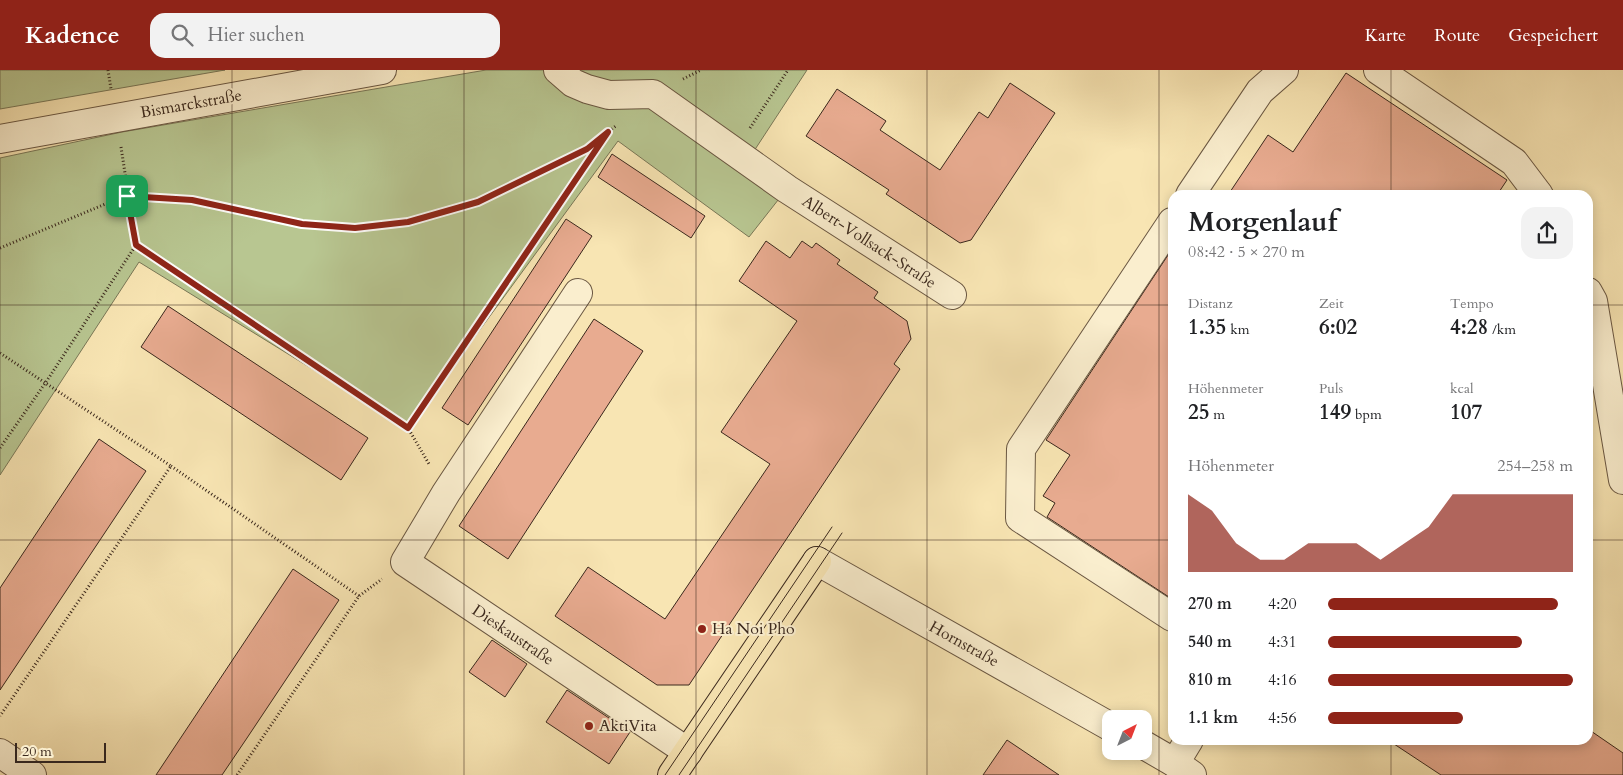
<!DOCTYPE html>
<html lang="de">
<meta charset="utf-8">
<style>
:root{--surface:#fff;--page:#f2f2f2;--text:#202124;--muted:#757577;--accent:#8f2418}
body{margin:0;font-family:Cardo,serif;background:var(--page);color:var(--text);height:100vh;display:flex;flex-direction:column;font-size:19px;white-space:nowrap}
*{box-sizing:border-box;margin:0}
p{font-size:16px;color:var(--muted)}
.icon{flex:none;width:28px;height:28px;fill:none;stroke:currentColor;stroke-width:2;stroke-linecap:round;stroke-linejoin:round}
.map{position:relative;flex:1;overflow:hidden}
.side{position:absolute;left:1168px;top:120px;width:425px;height:555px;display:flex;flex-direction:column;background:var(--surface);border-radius:15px;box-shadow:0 2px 12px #0003}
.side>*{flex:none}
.needle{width:32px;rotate:42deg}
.fabs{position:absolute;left:1102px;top:640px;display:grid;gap:10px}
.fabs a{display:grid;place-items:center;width:50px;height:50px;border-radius:10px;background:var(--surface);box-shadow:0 2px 12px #0003;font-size:25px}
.scale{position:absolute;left:15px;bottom:12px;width:91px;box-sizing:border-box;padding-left:5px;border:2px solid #3a281d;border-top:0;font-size:14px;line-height:18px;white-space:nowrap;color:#3a281d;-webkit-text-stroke:4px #faeece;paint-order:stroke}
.pin{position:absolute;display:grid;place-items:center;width:42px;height:42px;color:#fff;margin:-21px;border-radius:10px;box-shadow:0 2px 8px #0006}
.round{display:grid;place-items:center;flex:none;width:52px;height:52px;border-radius:15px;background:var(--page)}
.summary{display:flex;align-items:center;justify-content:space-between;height:85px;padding:0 20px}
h1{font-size:28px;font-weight:600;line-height:38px}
.figures{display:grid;grid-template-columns:repeat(3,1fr);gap:8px;height:85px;padding:5px 20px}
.figures div{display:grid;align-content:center}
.figures b{font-size:21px;font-weight:600}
.figures small{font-size:14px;font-weight:400}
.figures p{font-size:14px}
.chart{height:140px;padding:10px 20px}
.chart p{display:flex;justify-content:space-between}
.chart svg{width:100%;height:90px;margin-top:5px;fill:var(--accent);opacity:.7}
ul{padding:0 20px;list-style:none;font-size:16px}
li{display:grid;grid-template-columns:80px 60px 1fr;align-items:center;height:38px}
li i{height:12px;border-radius:6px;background:var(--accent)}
header{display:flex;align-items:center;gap:30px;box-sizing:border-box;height:70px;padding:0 25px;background:var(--accent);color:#fff}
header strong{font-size:24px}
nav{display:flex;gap:28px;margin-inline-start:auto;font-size:18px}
.search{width:350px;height:45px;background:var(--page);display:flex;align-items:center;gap:12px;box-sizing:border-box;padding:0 18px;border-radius:15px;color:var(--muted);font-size:19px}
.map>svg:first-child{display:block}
.green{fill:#b8c691;stroke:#797757}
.building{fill:#e8ab90;stroke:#3a281d}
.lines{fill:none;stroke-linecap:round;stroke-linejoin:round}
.minor-casing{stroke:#6a5742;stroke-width:30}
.major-casing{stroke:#3a281d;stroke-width:30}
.path{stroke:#3a281d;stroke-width:3;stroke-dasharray:1 2.5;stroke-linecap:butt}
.minor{stroke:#faeece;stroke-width:28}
.major{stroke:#f8e5b3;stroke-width:28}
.tram{stroke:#3a281d;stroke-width:1}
.route-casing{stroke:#fff;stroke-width:10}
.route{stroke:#8f2418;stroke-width:6}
.grid{fill:none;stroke:#3a281d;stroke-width:1;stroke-opacity:0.55}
.poi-dot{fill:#8f2418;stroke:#faeece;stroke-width:2}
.labels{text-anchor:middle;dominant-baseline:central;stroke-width:4;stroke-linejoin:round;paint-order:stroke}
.street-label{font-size:16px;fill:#3a281d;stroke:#faeece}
.poi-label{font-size:16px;fill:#3a281d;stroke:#faeece;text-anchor:start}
</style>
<header>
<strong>Kadence</strong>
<div class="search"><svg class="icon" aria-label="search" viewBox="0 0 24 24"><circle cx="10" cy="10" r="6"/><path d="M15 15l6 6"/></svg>Hier suchen</div>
<nav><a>Karte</a><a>Route</a><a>Gespeichert</a></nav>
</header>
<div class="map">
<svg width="1623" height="705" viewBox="0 0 1623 705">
<rect width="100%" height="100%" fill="#f8e5b3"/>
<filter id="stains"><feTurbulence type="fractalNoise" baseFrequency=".004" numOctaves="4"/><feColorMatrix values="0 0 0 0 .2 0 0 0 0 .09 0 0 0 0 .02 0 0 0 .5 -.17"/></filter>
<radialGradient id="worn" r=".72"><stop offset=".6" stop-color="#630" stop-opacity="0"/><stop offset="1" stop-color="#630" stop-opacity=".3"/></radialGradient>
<!-- green -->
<g class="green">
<polygon points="0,0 225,0 0,39"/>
<polygon points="486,0 807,0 754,81 793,111 749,167 618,71 408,358 139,192 0,405 0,88 122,62"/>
</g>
<!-- building -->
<g class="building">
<polygon points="1346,3 1507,110 1497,125 1228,125 1268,65 1293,82"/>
<polygon points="1010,13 1055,43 971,170 960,173 886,124 889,120 806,66 837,19 886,51 880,60 940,100 979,42 988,48"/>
<polygon points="612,84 705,146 691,168 598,107"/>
<polygon points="566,149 592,166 468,355 442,338"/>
<polygon points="766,171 790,188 802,171 812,178 816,173 840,190 837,194 878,222 874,228 907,251 911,269 894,294 900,299 689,615 657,615 555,546 588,497 665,549 770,394 721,362 797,251 739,211"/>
<polygon points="1172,179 1172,529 1047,447 1055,433 1043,426 1070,385 1046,370"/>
<polygon points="168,236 368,368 341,410 141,277"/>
<polygon points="594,249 643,281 508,489 459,456"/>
<polygon points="99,369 146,401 0,620 0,518"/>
<polygon points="293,499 339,530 247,668 222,705 156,705"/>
<polygon points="492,570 527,594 505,627 469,602"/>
<polygon points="567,620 630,662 609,694 546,652"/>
<polygon points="1588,659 1623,683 1623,705 1441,705 1388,670 1588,670"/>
<polygon points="1007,670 1059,705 983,705"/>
</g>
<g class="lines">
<!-- minor casing -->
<g class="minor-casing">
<g id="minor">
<polyline points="558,0 573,13 587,19 609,25 653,24 787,119 952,225"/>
<polyline points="1378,0 1514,92 1539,125"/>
<polyline points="0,69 382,0"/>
<polyline points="1190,125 1260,21 1284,0"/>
<polyline points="1172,152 1021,379 1020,448 1172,547"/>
<polyline points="1588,222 1593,231 1623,410"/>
<polyline points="578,223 446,423 405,492 688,682"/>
<polyline points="817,491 1111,657"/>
<polyline points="1144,675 1175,693 1192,705"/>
<polyline points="0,683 32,705"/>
<polyline points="1175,693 1189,670"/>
</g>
</g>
<!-- major casing -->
<g class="major-casing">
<polyline id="major" points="672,705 817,491"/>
</g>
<!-- path -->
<g class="path">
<polyline points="108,0 111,19"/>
<polyline points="683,9 701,0"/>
<polyline points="750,58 788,0"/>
<polyline points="121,77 136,175"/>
<polyline points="0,178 127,125 192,130 302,154 355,158 408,152 477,132 587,79 617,55"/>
<polyline points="0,283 171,396 0,646"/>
<polyline points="408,358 607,65"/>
<polyline points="0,378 46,312 136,175 408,358 429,394"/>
<polyline points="171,396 359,526"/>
<polyline points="237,705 359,526 382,509"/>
</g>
<!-- minor -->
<use href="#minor" class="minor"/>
<!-- major -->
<use href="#major" class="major"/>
<!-- tram -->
<g class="tram">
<polyline points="665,705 832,457"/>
<polyline points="679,705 842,463"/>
</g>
</g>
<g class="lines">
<!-- route casing -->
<g class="route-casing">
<polygon id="route" points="608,62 408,358 136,175 127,126 192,130 302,154 355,158 408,152 478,132 587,79"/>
</g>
<!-- route -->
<use href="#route" class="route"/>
</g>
<!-- grid -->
<path class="grid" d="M232,0v705M464,0v705M696,0v705M927,0v705M1159,0v705M1391,0v125M0,235h1172M1588,235h35M0,470h1172M1588,470h35M1391,670v35"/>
<!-- markers -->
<g class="poi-dot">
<circle cx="702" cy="559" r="5"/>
<circle cx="589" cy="656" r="5"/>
</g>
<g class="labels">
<!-- street labels -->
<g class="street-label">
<text transform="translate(191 34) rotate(-10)">Bismarckstraße</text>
<text transform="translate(869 172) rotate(33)">Albert-Vollsack-Straße</text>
<text transform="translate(513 565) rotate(34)">Dieskaustraße</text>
<text transform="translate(964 574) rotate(29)">Hornstraße</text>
</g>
<!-- poi labels -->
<g class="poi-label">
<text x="712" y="559">Ha Noi Pho</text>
<text x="599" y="656">AktiVita</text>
</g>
</g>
<rect width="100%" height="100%" filter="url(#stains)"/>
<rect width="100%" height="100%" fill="url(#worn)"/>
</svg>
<div class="fabs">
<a><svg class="needle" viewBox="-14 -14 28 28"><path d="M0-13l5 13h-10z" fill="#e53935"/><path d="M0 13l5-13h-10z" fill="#757577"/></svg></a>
</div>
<div class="scale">20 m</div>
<div class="pin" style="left:127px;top:126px;background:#1e9e55"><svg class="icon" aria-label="arrive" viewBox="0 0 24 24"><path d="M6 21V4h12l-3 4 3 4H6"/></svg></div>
<section class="side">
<div class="summary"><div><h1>Morgenlauf</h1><p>08:42 · 5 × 270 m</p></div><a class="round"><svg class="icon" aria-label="share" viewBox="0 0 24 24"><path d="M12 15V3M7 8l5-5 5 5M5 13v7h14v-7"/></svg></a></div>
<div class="figures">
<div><p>Distanz</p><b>1.35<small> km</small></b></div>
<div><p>Zeit</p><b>6:02</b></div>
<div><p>Tempo</p><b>4:28<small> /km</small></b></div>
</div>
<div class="figures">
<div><p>Höhenmeter</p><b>25<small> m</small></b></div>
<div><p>Puls</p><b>149<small> bpm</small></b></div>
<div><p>kcal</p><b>107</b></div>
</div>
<div class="chart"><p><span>Höhenmeter</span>254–258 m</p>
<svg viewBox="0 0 160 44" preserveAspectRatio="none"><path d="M0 44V6L10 14L20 30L30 38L40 38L50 30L60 30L70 30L80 38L90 30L100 22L110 6L120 6L130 6L140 6L150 6L160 6V44z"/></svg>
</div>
<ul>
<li><b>270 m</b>4:20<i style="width:94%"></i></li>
<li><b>540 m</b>4:31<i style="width:79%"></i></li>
<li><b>810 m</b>4:16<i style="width:100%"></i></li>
<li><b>1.1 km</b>4:56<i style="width:55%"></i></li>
</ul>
</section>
</div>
